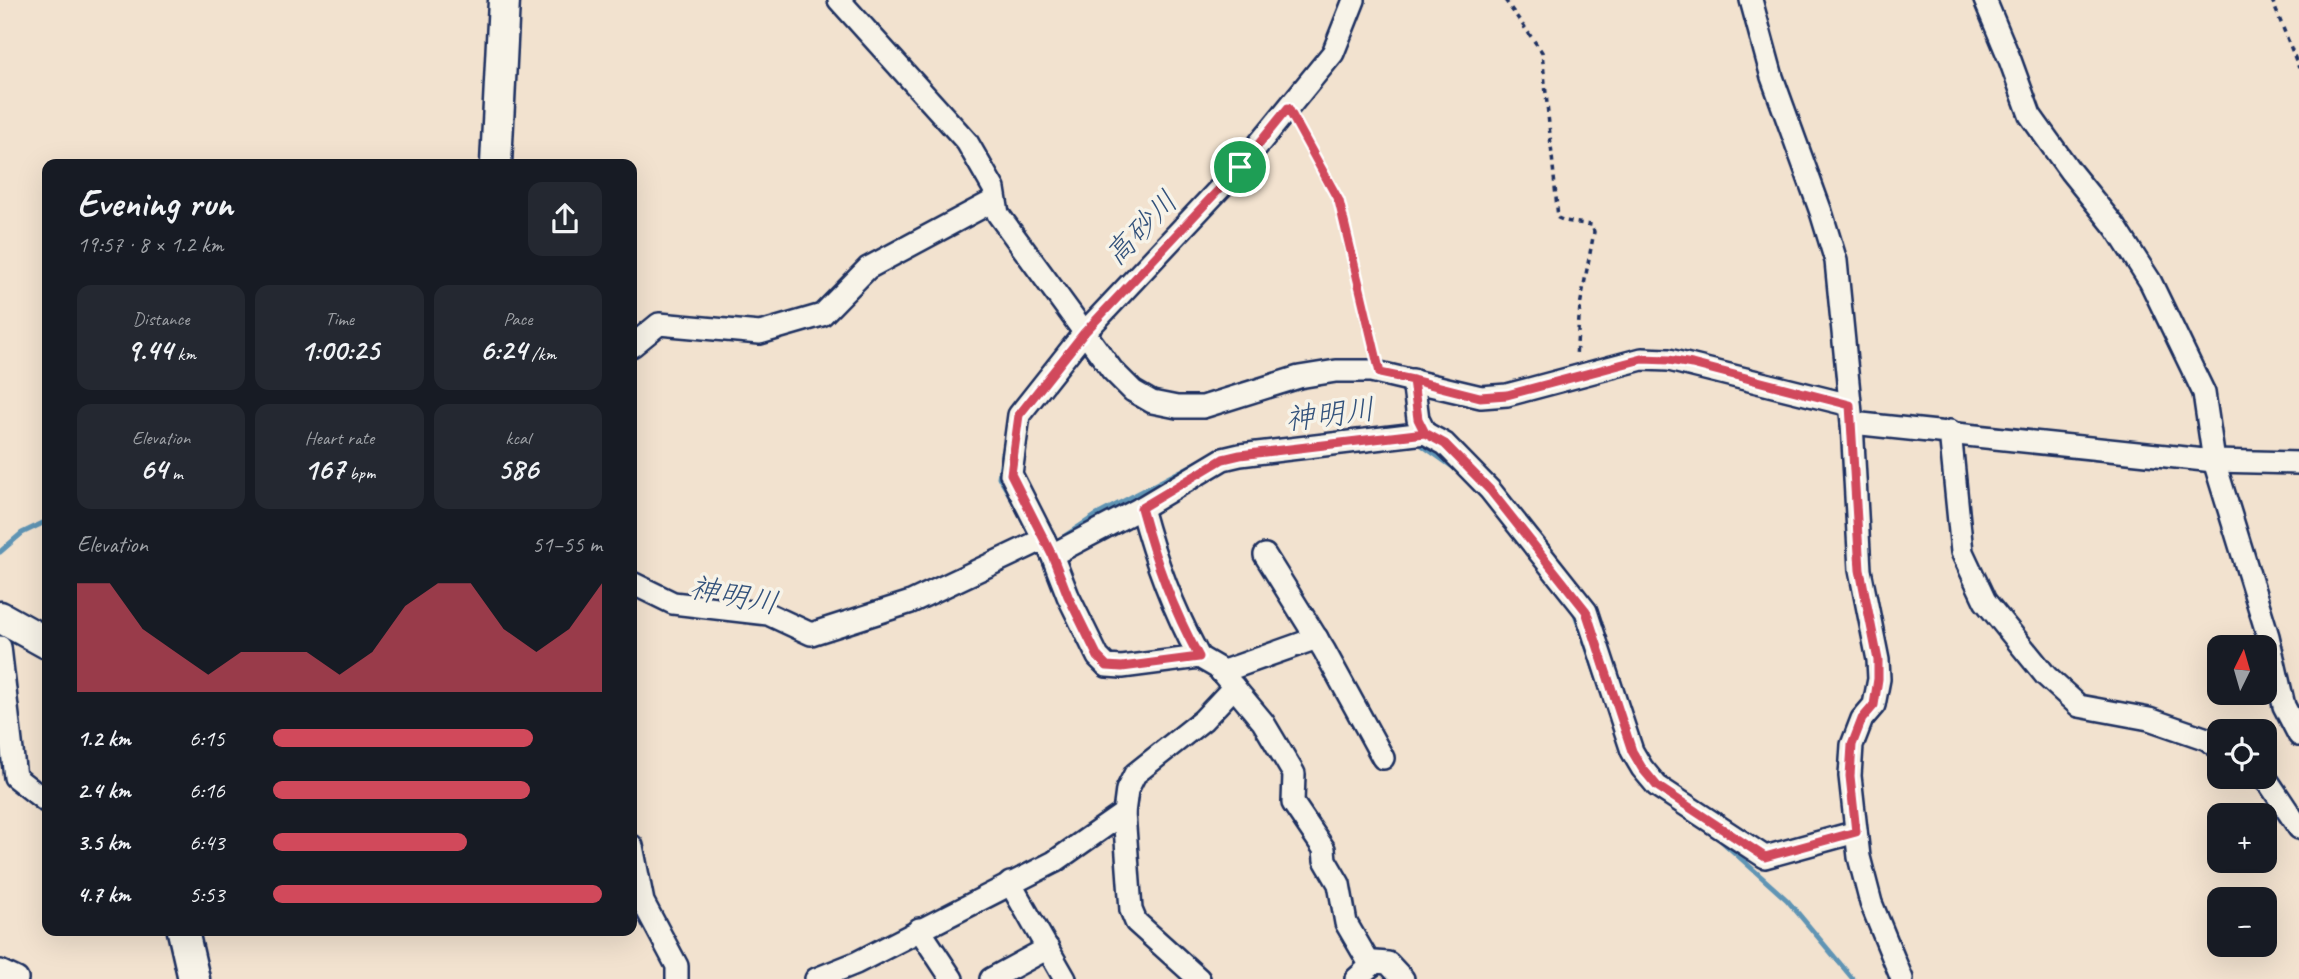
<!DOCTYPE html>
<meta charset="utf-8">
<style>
:root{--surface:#171b24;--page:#242831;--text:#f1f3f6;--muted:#9ea1a6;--accent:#d1495b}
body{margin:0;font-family:Caveat,"Klee One",sans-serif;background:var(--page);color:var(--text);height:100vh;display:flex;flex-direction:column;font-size:26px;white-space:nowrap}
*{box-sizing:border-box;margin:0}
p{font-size:23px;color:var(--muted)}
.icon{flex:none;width:38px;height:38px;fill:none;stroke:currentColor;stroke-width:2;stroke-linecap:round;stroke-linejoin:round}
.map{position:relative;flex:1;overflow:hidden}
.sheet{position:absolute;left:42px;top:159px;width:595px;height:777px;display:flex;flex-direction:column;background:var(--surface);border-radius:14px;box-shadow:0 7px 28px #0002}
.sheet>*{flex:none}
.needle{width:46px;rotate:5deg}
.buttons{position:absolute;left:2207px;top:635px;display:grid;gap:14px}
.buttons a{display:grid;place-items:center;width:70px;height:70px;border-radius:14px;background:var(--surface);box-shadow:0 7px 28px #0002;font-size:35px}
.pin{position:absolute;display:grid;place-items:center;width:60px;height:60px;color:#fff;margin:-30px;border:4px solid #fff;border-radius:50%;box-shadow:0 2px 7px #0007}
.round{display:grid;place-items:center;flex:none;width:74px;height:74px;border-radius:14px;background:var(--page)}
.summary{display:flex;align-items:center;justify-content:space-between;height:119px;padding:0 35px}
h1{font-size:38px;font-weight:600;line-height:52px}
.stats{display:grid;grid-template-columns:repeat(3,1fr);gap:10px;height:119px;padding:7px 35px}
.stats div{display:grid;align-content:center;border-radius:14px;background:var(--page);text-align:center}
.stats b{font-size:30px;font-weight:600}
.stats small{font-size:19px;font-weight:400}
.stats p{font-size:19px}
.chart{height:196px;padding:14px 35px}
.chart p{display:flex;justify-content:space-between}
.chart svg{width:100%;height:126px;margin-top:7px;fill:var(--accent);opacity:.7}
ul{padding:0 35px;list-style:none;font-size:23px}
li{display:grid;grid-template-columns:112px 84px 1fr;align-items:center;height:52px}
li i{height:18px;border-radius:9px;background:var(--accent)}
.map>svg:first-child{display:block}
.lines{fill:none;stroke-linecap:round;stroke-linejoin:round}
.stream{stroke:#5f94b4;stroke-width:5}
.street-casing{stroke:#1b2f5e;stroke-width:26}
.secondary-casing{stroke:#1b2f5e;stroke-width:35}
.path{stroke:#1b2f5e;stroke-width:3.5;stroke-dasharray:5 5;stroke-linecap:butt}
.street{stroke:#f7f3e8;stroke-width:21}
.secondary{stroke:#f7f3e8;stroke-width:30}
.route-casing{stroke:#fff;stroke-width:14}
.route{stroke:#d1495b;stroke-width:9}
.labels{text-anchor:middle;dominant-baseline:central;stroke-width:7;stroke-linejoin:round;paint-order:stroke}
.water-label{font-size:30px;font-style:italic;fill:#32517b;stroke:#f7f3e8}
</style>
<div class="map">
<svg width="2299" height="979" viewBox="0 0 2299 979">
<rect width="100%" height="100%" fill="#f2e2cf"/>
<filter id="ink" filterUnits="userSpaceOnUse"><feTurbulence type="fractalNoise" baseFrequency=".0143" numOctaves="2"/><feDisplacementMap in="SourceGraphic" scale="14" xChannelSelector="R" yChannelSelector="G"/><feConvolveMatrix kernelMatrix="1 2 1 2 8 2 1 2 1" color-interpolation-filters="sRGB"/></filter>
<g filter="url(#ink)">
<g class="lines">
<!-- stream -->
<g class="stream">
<polyline points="1416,441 1457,470"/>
<polyline points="1243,445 1282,440"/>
<polyline points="1003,453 999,477 1012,499"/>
<polyline points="1054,543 1095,516 1223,449"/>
<polyline points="0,552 22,533 47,521"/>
<polyline points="1573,608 1625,758"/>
<polyline points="1718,838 1787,900 1853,979"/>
</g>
<!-- street casing -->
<g class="street-casing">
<g id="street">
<polyline points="839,0 967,142 994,189 998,214 1112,370 1133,391 1152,402 1177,407 1203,407 1299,377 1336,371 1371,371 1481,397 1507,395 1642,359 1669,360 1850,405"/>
<polyline points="1354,0 1333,53 1240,167 1084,333 1019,415 1011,474 1052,555 1068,596 1098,657 1107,666 1122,667 1199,657 1218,668 1263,722 1294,774 1293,803 1324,849 1325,860 1339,884 1346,923 1371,966"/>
<polyline points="1751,0 1772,77 1821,212 1836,261 1852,423 1860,570 1878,660 1879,679 1874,705 1862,719 1852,745 1850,776 1859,857 1871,903 1902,979"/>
<polyline points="1985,0 2010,60 2030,115 2070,171 2116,228 2150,281 2204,393 2214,461 2268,636 2284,706 2299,735"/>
<polyline points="632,346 659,324 760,333 822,315 868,268 995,200"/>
<polyline points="1413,380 1418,419 1425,433"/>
<polyline points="1852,423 2214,461 2299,463"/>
<polyline points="1950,431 1962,552 1985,601 2046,676 2079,706 2149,719 2207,739 2219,748"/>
<path d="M1141,508c15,55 31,98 58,149"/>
<polyline points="1052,555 1141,508 1223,459 1240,455 1425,433 1445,444 1490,490 1586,611 1632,751 1642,768 1657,786 1765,857 1856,832"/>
<polyline points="1265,555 1324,650 1383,758"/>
<polyline points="632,583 673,603 768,614 811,634 911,602 1044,539"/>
<polyline points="0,647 15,777 47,802"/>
<polyline points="1221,672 1317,638"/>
<polyline points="2261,777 2269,783 2299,828"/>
<polyline points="632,846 643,902 677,966 677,979"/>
<polyline points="1010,883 1065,979"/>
<polyline points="919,929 952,979"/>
<polyline points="0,971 17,979"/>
<polyline points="816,979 856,963 1054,862 1124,813"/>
<polyline points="991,979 1048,948"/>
<polyline points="1199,979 1136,922 1131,910 1124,813 1127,790 1135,774 1203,720 1234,687"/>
<polyline points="1356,979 1375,962 1388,963 1403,979"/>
</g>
</g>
<!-- secondary casing -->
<g class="secondary-casing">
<g id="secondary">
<polyline points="496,164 504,0"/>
<polyline points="0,617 47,643"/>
<polyline points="183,931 194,979"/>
</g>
</g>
<!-- path -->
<g class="path">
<polyline points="1505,0 1542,52 1558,218 1565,221 1592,225 1594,232 1580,306 1576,357"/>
<polyline points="2272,0 2299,68"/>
<polyline points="1297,125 1339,201 1376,354"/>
</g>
<!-- street -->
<use href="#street" class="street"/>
<!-- secondary -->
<use href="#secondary" class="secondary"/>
</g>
</g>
<g class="lines" filter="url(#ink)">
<!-- route casing -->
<g class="route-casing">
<path id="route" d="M1240,167l-156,166 -65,82 -8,59 41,81 16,41 30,61 9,9 15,1 77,-10c-27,-50 -43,-94 -58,-149l82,-49 17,-4 185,-22 -7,-14 -5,-39 67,17 27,-2 135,-36 27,1 23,4 158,41 10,165 18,90v19l-4,26 -12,14 -10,26 -2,31 6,56 -91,25 -108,-71 -15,-18 -10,-17 -46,-140 -96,-121 -45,-46 -20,-11 -7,-14 -5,-39 -33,-7 -41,-172 -51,-93 -48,59"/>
</g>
<!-- route -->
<use href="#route" class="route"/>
</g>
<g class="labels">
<!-- water labels -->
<g class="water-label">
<text transform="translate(1141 228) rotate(-46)">高砂川</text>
<text transform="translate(1330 414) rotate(-7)">神明川</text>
<text transform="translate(734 595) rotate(11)">神明川</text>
</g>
</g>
</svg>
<div class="buttons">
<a><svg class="needle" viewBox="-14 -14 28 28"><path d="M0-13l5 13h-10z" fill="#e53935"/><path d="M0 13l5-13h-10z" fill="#9ea1a6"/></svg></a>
<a><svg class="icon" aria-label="locate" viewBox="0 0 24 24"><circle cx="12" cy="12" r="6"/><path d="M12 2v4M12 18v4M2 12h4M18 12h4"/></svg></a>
<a>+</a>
<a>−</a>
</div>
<div class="pin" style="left:1240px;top:167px;background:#1e9e55"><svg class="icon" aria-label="arrive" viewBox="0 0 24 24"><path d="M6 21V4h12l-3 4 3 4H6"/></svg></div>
<section class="sheet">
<div class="summary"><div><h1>Evening run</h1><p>19:57 · 8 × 1.2 km</p></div><a class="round"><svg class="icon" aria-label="share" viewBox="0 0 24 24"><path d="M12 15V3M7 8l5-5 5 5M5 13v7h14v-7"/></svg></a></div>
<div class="stats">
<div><p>Distance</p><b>9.44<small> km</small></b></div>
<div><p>Time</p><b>1:00:25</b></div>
<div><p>Pace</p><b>6:24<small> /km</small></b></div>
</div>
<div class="stats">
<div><p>Elevation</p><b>64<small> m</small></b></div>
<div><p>Heart rate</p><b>167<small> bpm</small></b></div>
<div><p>kcal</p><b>586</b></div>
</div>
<div class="chart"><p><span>Elevation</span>51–55 m</p>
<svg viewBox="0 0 160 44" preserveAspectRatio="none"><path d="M0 44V6L10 6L20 22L30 30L40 38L50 30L60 30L70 30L80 38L90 30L100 14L110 6L120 6L130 22L140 30L150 22L160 6V44z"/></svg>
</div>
<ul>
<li><b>1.2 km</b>6:15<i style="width:79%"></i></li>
<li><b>2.4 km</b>6:16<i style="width:78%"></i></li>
<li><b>3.5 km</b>6:43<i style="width:59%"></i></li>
<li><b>4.7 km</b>5:53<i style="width:100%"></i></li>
</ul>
</section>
</div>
